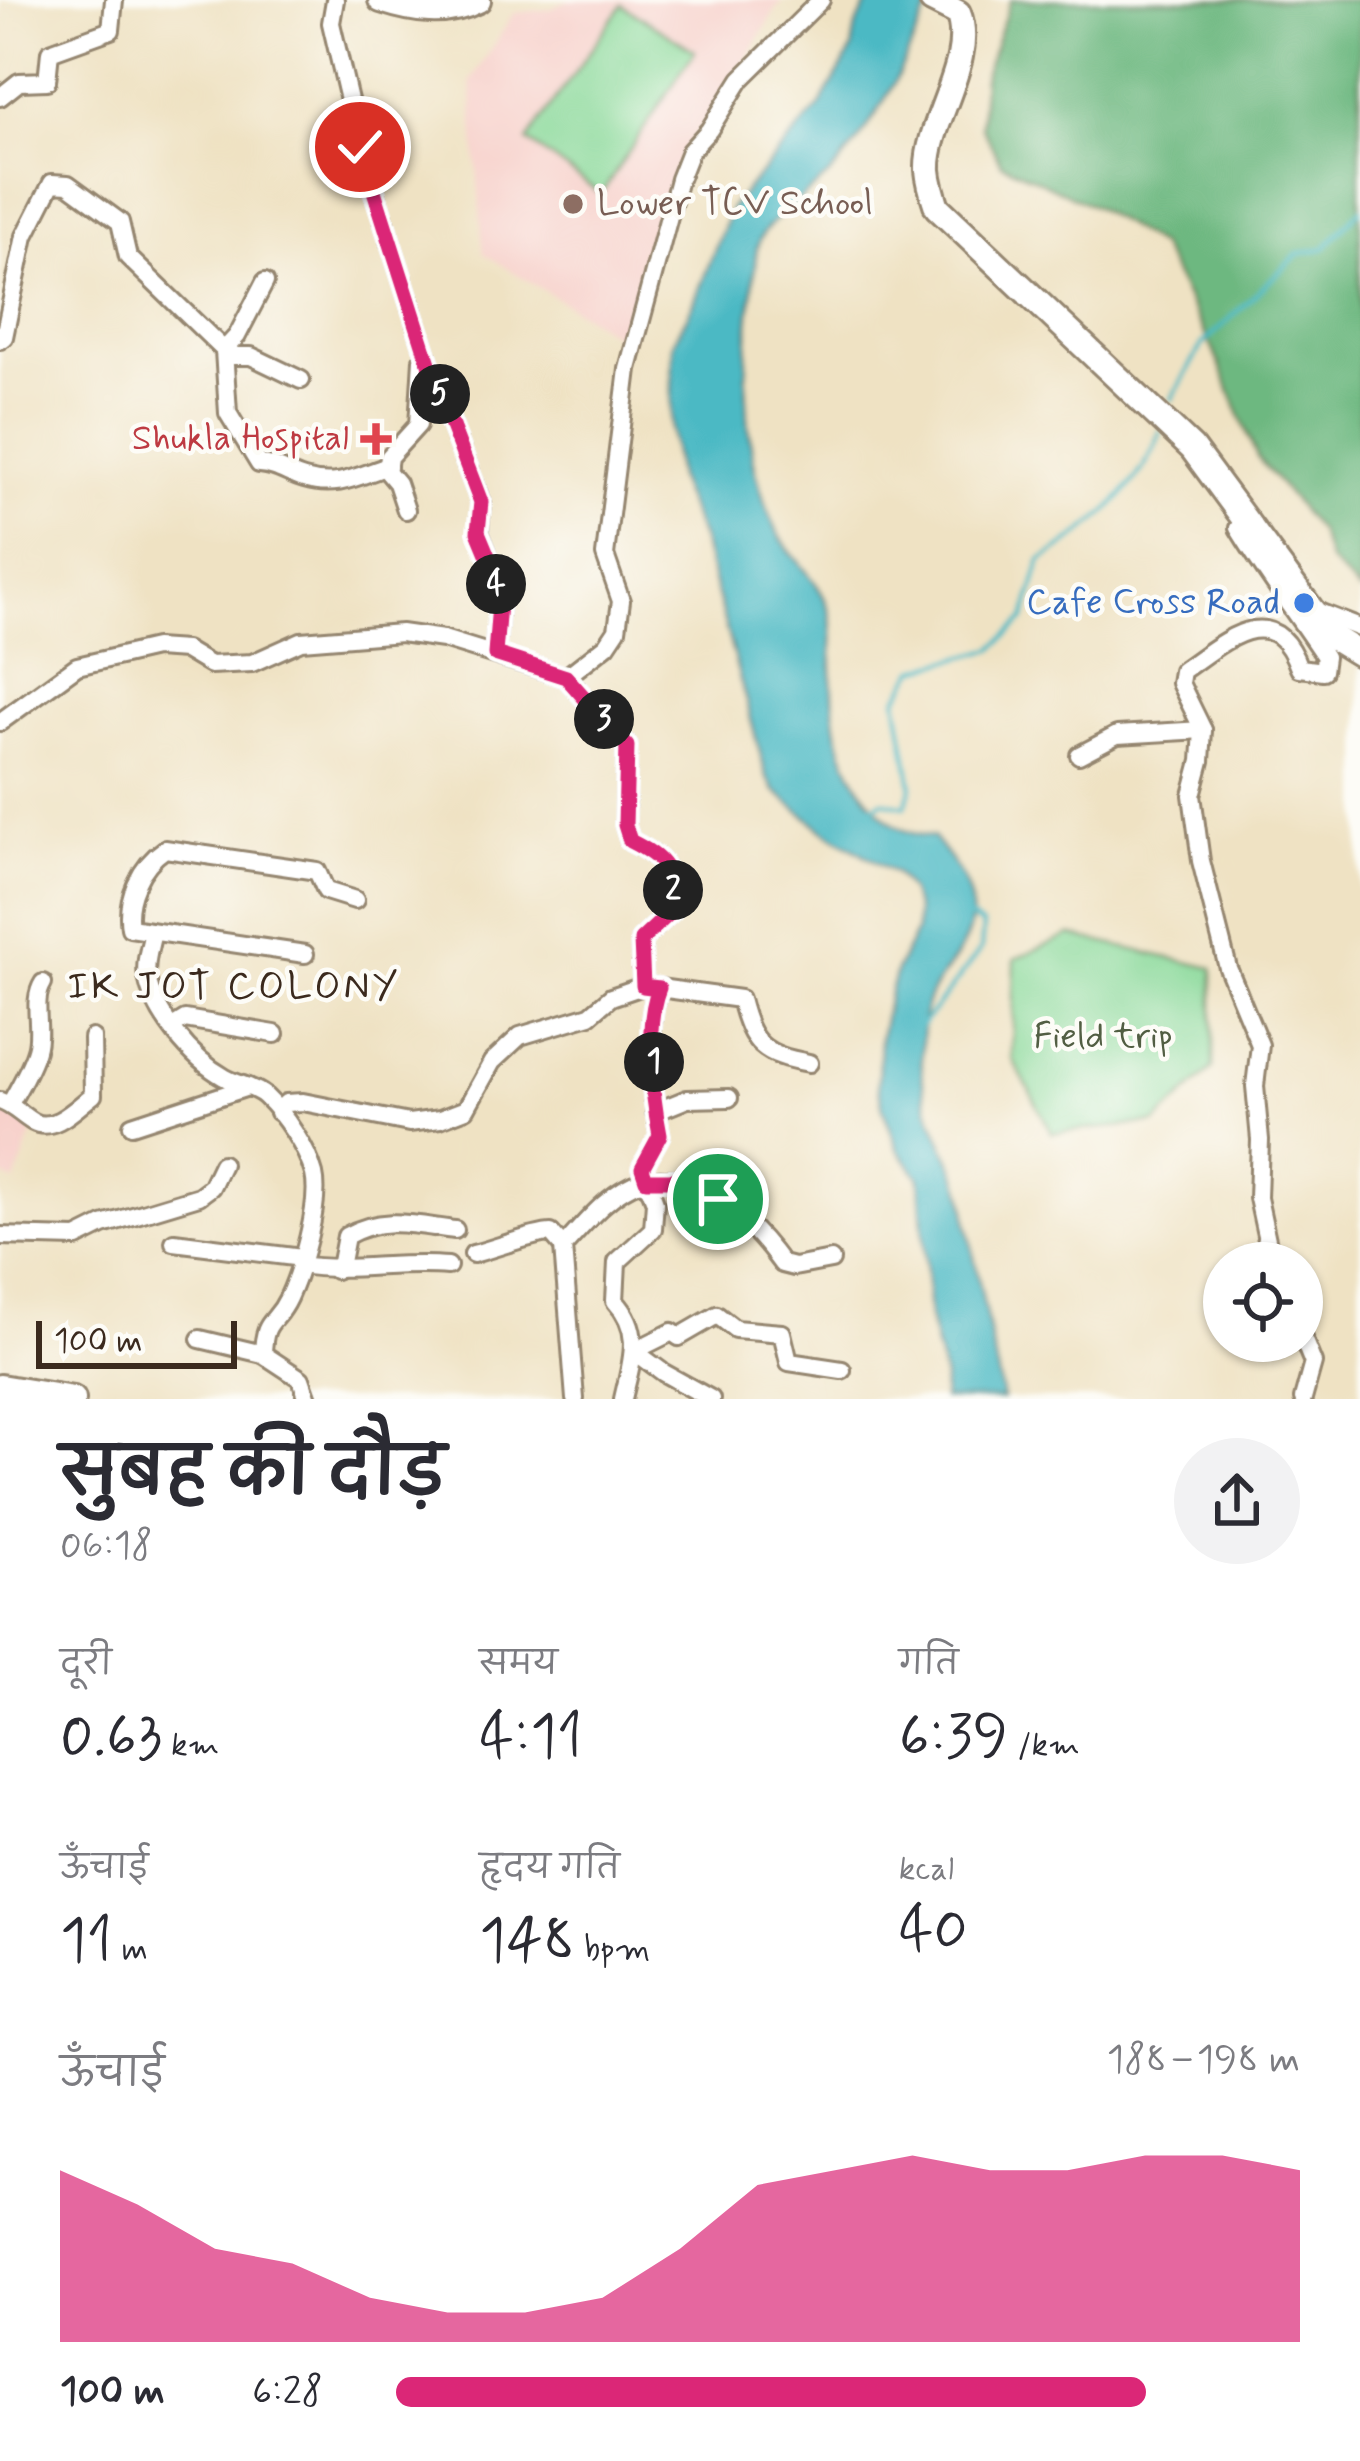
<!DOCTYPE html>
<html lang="hi">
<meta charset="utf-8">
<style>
:root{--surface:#fff;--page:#f2f2f3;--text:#2b2b33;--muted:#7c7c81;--accent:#db2777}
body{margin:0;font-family:Mynerve,"Playpen Sans Deva",sans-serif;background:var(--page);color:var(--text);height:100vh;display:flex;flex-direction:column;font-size:45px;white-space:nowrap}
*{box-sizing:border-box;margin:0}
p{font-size:39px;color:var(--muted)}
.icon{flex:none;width:66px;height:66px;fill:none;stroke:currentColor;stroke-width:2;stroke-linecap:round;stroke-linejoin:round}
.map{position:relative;height:1399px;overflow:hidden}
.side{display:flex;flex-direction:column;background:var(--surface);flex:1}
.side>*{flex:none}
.buttons{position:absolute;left:1203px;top:1242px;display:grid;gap:24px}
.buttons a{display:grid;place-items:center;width:120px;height:120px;border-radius:50%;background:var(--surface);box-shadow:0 3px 9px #0004;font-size:60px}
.scale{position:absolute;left:36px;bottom:30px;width:201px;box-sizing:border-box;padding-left:12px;border:6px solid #3b2a1e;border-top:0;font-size:33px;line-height:42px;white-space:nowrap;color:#3b2a1e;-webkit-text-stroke:9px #fdfcf7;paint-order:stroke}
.pin{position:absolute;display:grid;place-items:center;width:102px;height:102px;color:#fff;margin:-51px;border:6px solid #fff;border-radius:50%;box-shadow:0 3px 12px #0007}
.km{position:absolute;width:60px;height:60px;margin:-30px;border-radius:50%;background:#222;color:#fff;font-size:33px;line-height:60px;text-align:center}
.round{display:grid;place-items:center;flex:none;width:126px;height:126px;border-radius:63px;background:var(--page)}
.headline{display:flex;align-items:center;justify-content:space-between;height:204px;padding:0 60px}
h1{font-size:66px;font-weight:600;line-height:90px}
.metrics{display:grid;grid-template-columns:repeat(3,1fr);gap:18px;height:204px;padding:12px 60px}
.metrics div{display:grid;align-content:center}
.metrics b{font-size:60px;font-weight:600}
.metrics small{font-size:33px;font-weight:400}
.metrics p{font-size:33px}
.chart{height:336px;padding:24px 60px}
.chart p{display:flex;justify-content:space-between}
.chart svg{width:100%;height:216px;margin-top:12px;fill:var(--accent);opacity:.7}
ul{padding:0 60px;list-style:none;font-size:39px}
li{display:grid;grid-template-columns:192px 144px 1fr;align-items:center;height:90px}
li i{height:30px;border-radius:15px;background:var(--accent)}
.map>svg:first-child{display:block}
.built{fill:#f7d0ca}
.green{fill:#87d898;stroke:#61815b;stroke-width:3}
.forest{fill:#6db880;stroke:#54714f;stroke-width:3}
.water{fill:#4bb9c4;stroke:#437271;stroke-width:3}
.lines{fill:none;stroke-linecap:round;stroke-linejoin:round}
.stream{stroke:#4bb9c4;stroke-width:4.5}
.street-casing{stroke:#958670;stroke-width:22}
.secondary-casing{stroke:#958670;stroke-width:30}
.street{stroke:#fff;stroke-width:16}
.secondary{stroke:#fff;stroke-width:24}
.route-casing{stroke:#fff;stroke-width:24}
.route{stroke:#db2777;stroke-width:15}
.education-dot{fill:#8d6e63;stroke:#fdfcf7;stroke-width:4.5}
.health-dot{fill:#e0444e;stroke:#fdfcf7;stroke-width:4.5}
.shop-dot{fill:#3f7fe0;stroke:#fdfcf7;stroke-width:4.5}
.labels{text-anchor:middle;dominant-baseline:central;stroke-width:9;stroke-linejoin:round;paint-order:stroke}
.education-label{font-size:36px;fill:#785e54;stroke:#fdfcf7;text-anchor:start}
.health-label{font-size:36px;fill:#be3a42;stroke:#fdfcf7;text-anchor:end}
.shop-label{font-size:36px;fill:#366cbe;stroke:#fdfcf7;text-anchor:end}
.park-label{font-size:36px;fill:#525e43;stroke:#fdfcf7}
.neighbourhood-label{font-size:39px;letter-spacing:3px;fill:#3b2a1e;stroke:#fdfcf7}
</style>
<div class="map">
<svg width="1360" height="1399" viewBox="0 0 1360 1399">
<rect width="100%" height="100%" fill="#fdfcf7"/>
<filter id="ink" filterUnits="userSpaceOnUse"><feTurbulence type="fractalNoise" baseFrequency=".00833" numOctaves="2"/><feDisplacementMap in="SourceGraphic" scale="24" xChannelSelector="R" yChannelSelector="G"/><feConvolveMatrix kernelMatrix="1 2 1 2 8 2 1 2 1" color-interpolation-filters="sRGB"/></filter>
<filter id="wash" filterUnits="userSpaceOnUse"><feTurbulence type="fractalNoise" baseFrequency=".004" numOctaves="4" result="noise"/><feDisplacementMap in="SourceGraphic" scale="48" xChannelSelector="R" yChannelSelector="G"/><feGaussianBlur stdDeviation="2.7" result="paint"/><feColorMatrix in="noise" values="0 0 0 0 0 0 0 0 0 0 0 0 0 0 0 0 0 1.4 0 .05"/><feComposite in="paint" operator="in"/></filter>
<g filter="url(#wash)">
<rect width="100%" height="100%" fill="#efe2c3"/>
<!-- built -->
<g class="built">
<polygon points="569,0 782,0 716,109 680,156 627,342 483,253 471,81 514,13 550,9"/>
<polygon points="0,1107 34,1128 15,1182 0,1175"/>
</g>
<!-- green -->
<g class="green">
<polygon points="622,5 695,51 601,194 527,141"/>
<polygon points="1070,935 1213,968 1213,1068 1156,1123 1052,1133 1012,1058 1015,959"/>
</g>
<!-- forest -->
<polygon class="forest" points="1011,0 1360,0 1360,592 1329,561 1318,531 1257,457 1213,349 1159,246 1095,207 1001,163 981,126 983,78"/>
<!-- water -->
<path class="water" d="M870,0h62c-28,65 -48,112 -94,166 -19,23 -70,52 -79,75 -5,13 -4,32 -6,46 -10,79 -13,168 23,242 15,31 45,50 54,84 4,14 2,31 2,45 0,57 3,101 41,146 18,22 31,30 60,33 37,47 57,76 15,131 -15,20 -24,32 -25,58 -2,24 -3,50 3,74 11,43 41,76 41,122l36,177h-60l1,-21 -15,-60 -9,-140 -22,-29 -15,-40 -5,-24 2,-46 9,-44 7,-24 20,-40v-22l-7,-19 -13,-16 -73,-44 -48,-39 -9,-16 -64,-235 -25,-61 -6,-49 2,-87 20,-38 39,-99 87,-99 33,-57 4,-24z"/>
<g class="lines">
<!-- stream -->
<g class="stream">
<polyline points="1172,399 1202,345 1298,254 1325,248 1360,210"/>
<path d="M870,809l13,-8 22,5 7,-19 -15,-88 19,-30 77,-20 32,-30 16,-58c46,-28 103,-75 119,-129"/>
<polyline points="922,1025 981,950 983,926 967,916"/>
</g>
</g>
</g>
<g filter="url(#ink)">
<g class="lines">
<!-- street casing -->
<g class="street-casing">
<g id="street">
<polyline points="335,0 331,23 360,147 435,382 481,502 479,532 493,568 499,605 495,654"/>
<polyline points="0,97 19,82 47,81 50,52 111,30 114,0"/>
<path d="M0,340l4,-3 21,-101 27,-53 16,1 52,38 8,35 96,93 4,63 31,51c19,1 28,10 45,15 33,10 54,-3 84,-13"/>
<polyline points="224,350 237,336 265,282"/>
<polyline points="225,356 251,356 301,380"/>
<polyline points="406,510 397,483 387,471 389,457 418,425 422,360"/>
<path d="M1238,528c27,45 58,85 87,129l-2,14 -24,-3c-26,-73 -76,-25 -117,3l-2,12 23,47 -2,31 -9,34 9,66 27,107 32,77 -5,41 5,54 -2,58 14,65"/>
<polyline points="1316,611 1360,628"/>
<path d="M566,677l61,69 -2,79 5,16c36,18 43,28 43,69l-32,30 2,46 16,2c-15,37 -7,107 1,147l-18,33 13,34 -2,27 -36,33 -2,39c29,31 16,61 8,98"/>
<polyline points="0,722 77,666 155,648 185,650 210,665 252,663 301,641 401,633 443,639 566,677 607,645 617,630 621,601 605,555 628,369 679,179 690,151 709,130 741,79 821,0"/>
<polyline points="1079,755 1117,735 1203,730"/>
<path d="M153,932c-3,14 -9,32 -6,45 7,37 45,82 77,100 13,8 30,9 41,19 19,18 42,52 49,78 7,30 -13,96 -26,124 -13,28 -24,19 -25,56l38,25 7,20"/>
<path d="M305,954l-175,-26c-5,-29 10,-62 35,-79l152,22 9,20 29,9"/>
<path d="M659,988l81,11c12,47 23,55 69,64"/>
<polyline points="172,1027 185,1019 275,1034"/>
<path d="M0,1101c13,4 21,14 33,21 21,11 44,-15 60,-27l-1,-57"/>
<path d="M10,1104c9,-17 21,-36 26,-54 7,-22 -5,-48 7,-67"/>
<polyline points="278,1112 286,1103 303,1102 409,1123 440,1119 466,1109 492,1062 520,1036 590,1015 611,997 643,986"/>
<polyline points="655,1112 687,1099 729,1098"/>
<polyline points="132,1125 248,1087"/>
<polyline points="0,1236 77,1238 103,1225 199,1196 211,1187 222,1164"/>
<polyline points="174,1242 302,1258"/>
<path d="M473,1254c20,-5 62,-21 78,-21l12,14"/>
<path d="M300,1265c50,8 98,-4 148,1"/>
<path d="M335,1270l6,-8 5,-26c37,-21 69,-11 109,-6"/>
<polyline points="1302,1336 1313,1363 1303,1399"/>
<polyline points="200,1339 263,1354"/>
<path d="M575,1399l-12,-152c21,-23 49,-58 80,-66 55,-14 110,43 139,83l12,3 37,-7"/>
<polyline points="711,1399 664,1373 634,1351 672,1332 679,1337 717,1315 735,1329 782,1333 789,1362 842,1370"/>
</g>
</g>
<!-- secondary casing -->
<g class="secondary-casing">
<g id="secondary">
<path d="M381,0c34,11 65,16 97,0"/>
<path d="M932,0l26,13c19,47 -32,110 -30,157 1,12 5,25 9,37l255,241 118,160 24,30 26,16"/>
<polyline points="0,1387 73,1399"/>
</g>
</g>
<!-- street -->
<use href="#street" class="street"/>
<!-- secondary -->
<use href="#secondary" class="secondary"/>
</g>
</g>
<g class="lines" filter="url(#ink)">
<!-- route casing -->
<g class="route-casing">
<path id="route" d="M360,147l75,235 46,120 -3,30 15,36 6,36 -4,50 71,23 61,69 -2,79 5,16c36,18 43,28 43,69l-32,30 2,46 16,2c-15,37 -7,107 1,147l-18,33 4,12h33l39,19"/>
</g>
<!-- route -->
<use href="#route" class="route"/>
</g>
<!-- markers -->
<circle class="education-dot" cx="573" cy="204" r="12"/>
<path class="health-dot" d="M370 421h12v12h12v12h-12v12h-12v-12h-12v-12h12z"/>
<circle class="shop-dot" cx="1304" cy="603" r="12"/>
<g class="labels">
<!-- education labels -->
<g class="education-label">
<text x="597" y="204">Lower TCV School</text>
</g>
<!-- health labels -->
<g class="health-label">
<text x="349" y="439">Shukla Hospital</text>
</g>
<!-- shop labels -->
<g class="shop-label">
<text x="1280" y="603">Cafe Cross Road</text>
</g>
<!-- park labels -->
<g class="park-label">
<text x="1103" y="1037">Field trip</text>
</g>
<!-- neighbourhood labels -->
<g class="neighbourhood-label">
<text x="234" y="987">IK JOT COLONY</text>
</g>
</g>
</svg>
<div class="buttons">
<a><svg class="icon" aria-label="locate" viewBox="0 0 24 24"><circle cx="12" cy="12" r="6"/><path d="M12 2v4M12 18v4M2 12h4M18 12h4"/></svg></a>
</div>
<div class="scale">100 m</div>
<div class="pin" style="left:718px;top:1199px;background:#1e9e55"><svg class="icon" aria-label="arrive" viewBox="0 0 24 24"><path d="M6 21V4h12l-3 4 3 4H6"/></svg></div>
<div class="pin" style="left:360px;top:147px;background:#d93025"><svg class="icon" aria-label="check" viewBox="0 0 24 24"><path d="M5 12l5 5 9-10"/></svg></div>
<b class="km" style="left:654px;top:1062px">1</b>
<b class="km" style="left:673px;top:890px">2</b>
<b class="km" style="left:604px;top:719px">3</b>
<b class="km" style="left:496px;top:584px">4</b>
<b class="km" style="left:440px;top:394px">5</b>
</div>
<section class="side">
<div class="headline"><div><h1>सुबह की दौड़</h1><p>06:18</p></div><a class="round"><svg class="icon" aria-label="share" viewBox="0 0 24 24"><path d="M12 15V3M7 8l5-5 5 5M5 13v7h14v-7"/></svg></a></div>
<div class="metrics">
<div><p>दूरी</p><b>0.63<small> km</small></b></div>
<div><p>समय</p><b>4:11</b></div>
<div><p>गति</p><b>6:39<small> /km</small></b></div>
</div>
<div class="metrics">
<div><p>ऊँचाई</p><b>11<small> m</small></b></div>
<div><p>हृदय गति</p><b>148<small> bpm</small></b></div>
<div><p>kcal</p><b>40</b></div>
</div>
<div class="chart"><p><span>ऊँचाई</span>188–198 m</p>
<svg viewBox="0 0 160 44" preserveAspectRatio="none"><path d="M0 44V9L10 16L20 25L30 28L40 35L50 38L60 38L70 35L80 25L90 12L100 9L110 6L120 9L130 9L140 6L150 6L160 9V44z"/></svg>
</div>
<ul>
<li><b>100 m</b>6:28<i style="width:83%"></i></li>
</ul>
</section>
